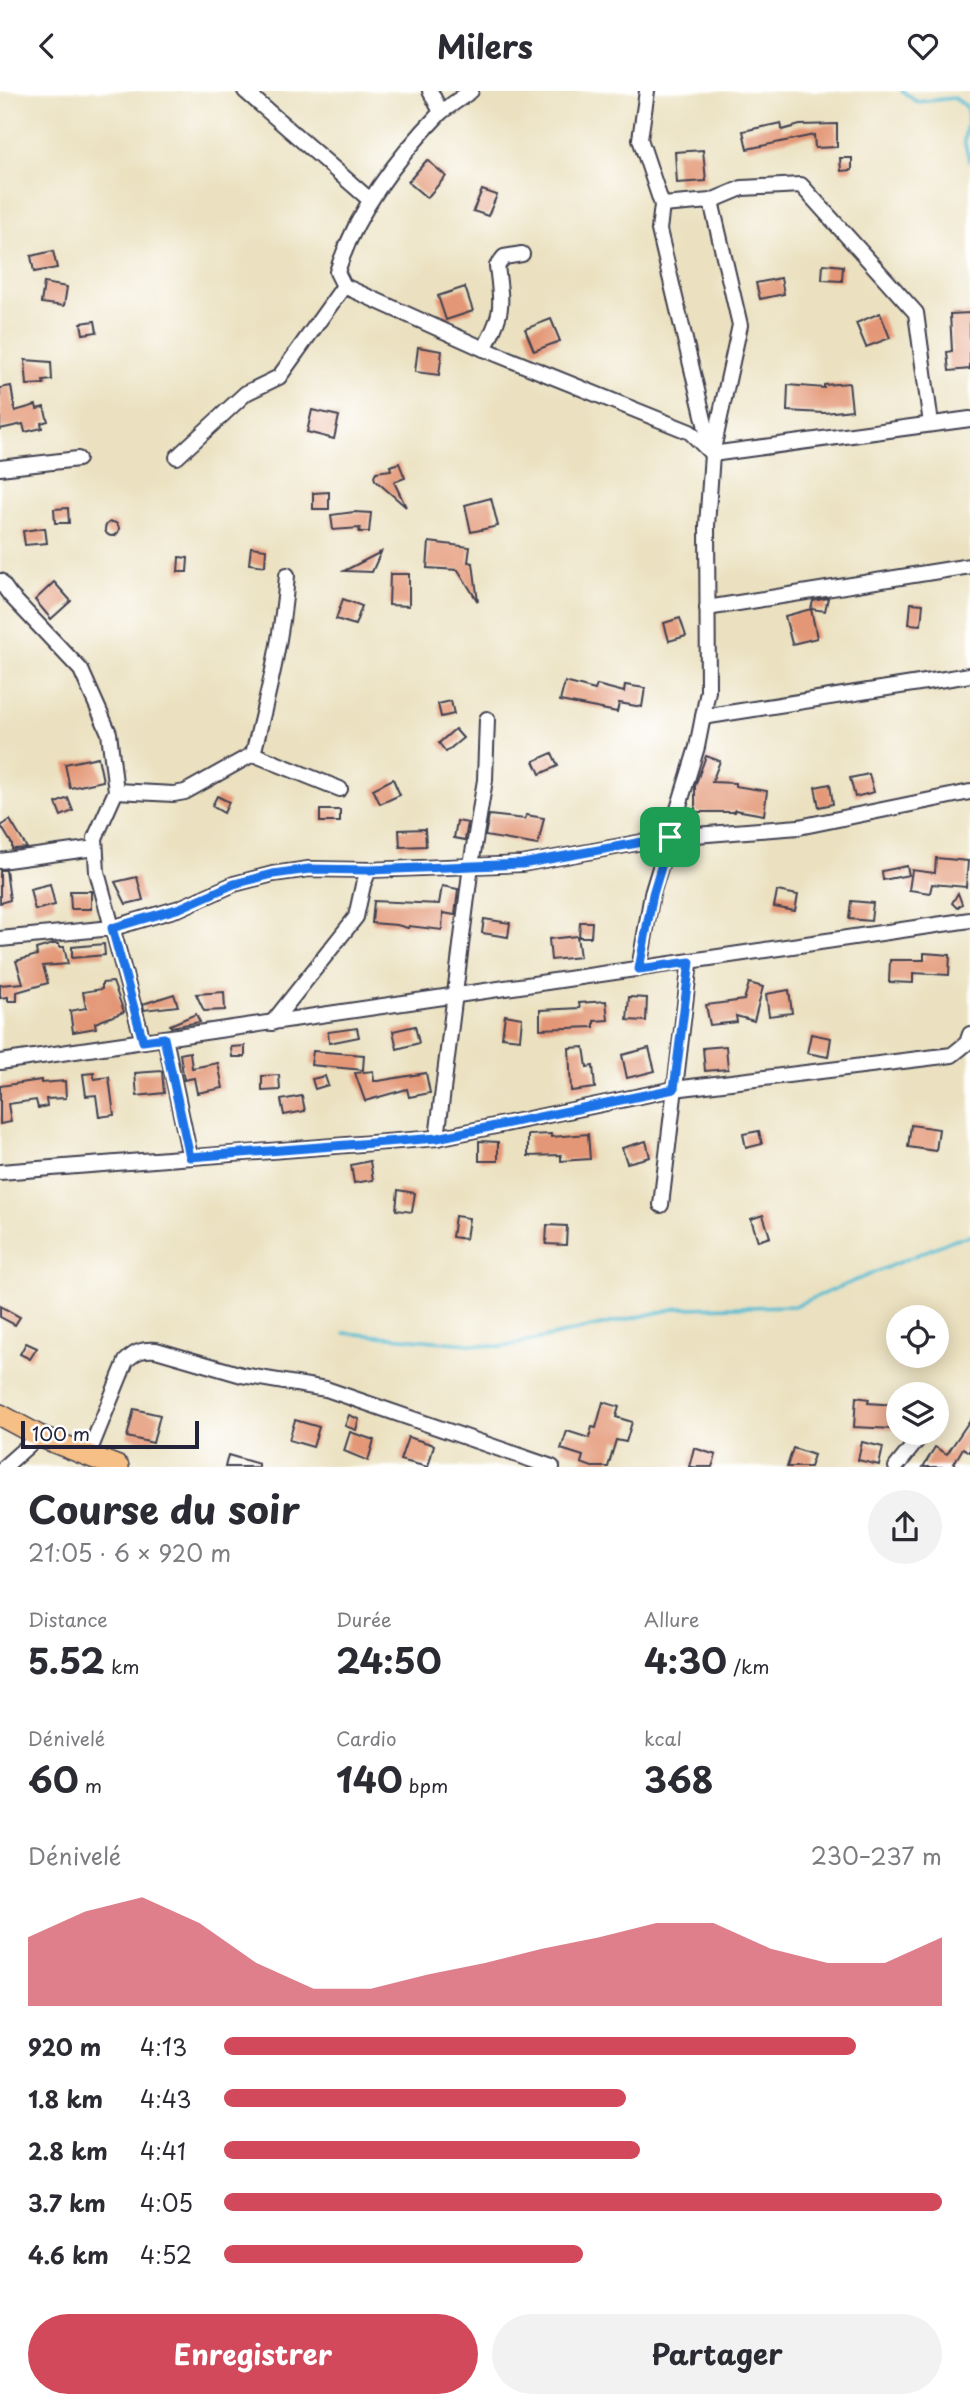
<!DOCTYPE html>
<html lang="fr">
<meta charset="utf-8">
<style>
:root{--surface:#fff;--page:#f2f2f3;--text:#2b2b33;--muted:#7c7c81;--accent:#d1495b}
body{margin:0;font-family:"Playpen Sans",sans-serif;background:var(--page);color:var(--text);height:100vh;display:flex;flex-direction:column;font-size:26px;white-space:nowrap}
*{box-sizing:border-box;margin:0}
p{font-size:23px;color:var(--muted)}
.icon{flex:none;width:38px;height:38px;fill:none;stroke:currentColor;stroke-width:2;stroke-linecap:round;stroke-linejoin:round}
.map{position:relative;height:1376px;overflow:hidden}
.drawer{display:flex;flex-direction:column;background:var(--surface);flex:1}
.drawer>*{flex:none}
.tools{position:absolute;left:886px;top:1214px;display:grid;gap:14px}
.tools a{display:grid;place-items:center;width:63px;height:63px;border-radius:50%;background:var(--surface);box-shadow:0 4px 18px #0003;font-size:35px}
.scale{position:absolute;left:21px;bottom:18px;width:178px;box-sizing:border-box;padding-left:7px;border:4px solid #22223b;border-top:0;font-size:19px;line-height:24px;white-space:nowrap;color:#22223b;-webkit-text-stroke:5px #fff;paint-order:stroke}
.pin{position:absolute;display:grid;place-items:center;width:60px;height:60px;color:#fff;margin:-30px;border-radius:14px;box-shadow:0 4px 10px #0006}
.round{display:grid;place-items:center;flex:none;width:74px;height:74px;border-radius:37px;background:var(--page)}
.overview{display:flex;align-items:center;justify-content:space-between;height:119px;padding:0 28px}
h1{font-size:38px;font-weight:700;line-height:52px}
.metrics{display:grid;grid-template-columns:repeat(3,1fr);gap:10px;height:119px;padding:7px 28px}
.metrics div{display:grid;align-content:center}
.metrics b{font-size:35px;font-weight:700}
.metrics small{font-size:19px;font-weight:400}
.metrics p{font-size:19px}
.chart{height:196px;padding:14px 28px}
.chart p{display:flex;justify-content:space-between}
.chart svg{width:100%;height:126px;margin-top:7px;fill:var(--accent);opacity:.7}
.cta{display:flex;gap:14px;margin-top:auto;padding:14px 28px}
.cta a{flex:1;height:80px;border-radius:42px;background:var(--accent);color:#fff;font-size:28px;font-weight:700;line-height:80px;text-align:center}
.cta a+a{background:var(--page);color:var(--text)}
ul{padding:0 28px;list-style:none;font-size:23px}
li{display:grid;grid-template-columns:112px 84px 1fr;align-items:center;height:52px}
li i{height:18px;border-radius:9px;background:var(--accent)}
header{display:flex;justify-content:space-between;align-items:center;height:91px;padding:0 28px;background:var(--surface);font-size:32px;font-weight:700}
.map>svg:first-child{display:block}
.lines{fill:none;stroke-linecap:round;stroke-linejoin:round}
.stream{stroke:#54bbd1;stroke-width:3.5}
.building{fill:#e39776}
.minor-casing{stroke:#403f4f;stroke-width:18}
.highway-casing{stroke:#403f4f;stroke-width:24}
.minor{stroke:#fff;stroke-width:14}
.highway{stroke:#f5bf86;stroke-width:21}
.route-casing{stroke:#fff;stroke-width:14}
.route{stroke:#1a73e8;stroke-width:9}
</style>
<header><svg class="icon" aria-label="back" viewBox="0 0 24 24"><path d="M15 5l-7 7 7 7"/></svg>Milers<svg class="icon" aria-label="heart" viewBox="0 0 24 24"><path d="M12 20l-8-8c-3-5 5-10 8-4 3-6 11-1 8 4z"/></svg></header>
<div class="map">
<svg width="970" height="1376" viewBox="0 0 970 1376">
<rect width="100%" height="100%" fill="#fff"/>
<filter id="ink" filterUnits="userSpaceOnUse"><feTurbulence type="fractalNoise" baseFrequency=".0143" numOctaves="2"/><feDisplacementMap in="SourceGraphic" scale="14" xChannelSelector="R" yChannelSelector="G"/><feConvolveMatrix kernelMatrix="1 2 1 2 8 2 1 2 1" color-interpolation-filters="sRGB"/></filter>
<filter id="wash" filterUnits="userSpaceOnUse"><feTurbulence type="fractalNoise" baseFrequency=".00686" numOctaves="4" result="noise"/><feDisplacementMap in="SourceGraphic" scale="28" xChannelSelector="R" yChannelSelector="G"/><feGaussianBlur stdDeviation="1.57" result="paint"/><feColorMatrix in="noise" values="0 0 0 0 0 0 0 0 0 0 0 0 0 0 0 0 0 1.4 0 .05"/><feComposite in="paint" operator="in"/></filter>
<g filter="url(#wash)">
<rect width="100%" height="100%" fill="#ebe1c0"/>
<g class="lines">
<!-- stream -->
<g class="stream">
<polyline points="902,0 917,11 954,7 966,15 968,26 964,50 970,71"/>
<polyline points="345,1242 503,1256 678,1217 794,1215 955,1148 970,1145"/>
</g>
</g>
<g id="blocks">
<!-- building -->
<g class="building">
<polygon points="781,32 782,39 800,34 837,33 837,56 815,57 814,44 747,58 743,40"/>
<polygon points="703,59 706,90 677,92 675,61"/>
<polygon points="840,67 852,67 852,79 841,80"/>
<polygon points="427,69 446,85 427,107 408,91"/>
<polygon points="482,99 497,104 488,125 473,120"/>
<polygon points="53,160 57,177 34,181 31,165"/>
<polygon points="823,173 843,175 842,190 822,189"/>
<polygon points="781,187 784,203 760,208 756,192"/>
<polygon points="44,192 67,196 64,215 41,212"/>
<polygon points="465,196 473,220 446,229 438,205"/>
<polygon points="880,222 890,247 866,256 856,232"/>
<polygon points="970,222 970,278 949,280 947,261 952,260 950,223"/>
<polygon points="551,228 560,250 534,260 525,238"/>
<polygon points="95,230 97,241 83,243 81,232"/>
<polygon points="418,256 442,260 439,284 415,281"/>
<polygon points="25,269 51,271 52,289 43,290 44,293 27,294"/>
<polygon points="849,292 852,319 824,322 787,320 788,294 824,297 824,294"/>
<polygon points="11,295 15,320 36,314 37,318 44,316 48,330 41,332 42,337 25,341 23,333 0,338 0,297"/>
<polygon points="312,319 339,325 334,348 307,341"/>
<polygon points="399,372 405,387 394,391 406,416 375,389 374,385 376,381 391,379 390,375"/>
<polygon points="329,401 329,418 313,418 313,402"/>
<polygon points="491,407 498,435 471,441 465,414"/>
<polygon points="68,417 69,432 55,432 54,418"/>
<polygon points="354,421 371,422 369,441 359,441 360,437 333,439 331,424"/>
<circle cx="112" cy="438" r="7"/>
<polygon points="45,437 47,452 25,454 23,440"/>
<polygon points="429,451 470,456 468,471 473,472 478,511 458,479 427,477"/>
<polygon points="251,456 266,458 265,475 249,473"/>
<polygon points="381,461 372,481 344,480"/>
<polygon points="179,466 188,467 187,481 178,481"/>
<polygon points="390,483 409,483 409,515 389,514"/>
<polygon points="54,491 71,510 51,528 35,509"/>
<polygon points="828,507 825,520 811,518 813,510"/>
<polygon points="343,508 362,515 355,534 336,528"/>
<polygon points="911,512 923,513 921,534 909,533"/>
<polygon points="811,518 817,547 792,553 785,525"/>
<polygon points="680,527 686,545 669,550 664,532"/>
<polygon points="565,591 595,599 597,594 624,601 625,594 645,597 642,616 619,612 617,621 560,610"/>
<polygon points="451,610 454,623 441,626 438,613"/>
<polygon points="455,638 463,647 446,661 439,652"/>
<polygon points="552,662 558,675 540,683 534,670"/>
<polygon points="706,665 720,670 712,691 735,692 735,695 767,700 764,724 735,719 735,721 695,721 695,695"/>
<polygon points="98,666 103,690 70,697 65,673"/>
<polygon points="869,683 874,701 855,706 850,687"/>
<polygon points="393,688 400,704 380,713 373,698"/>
<polygon points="830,693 833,713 819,716 815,696"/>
<polygon points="217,705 229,711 224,722 212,715"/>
<polygon points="68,707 73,720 61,725 56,712"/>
<rect x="320" y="719" width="20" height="12"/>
<polygon points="489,724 525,728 526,724 544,727 538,754 485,745"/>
<polygon points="10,729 27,757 12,758 12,753 1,735"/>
<polygon points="457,730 468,732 465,749 454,747"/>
<polygon points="425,738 426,755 400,756 399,739"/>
<polygon points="936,767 968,770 966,796 932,793 930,802 909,799 912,779 935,782"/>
<polygon points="907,775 909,784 883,789 882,780"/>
<polygon points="0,779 6,779 10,809 0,812"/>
<polygon points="137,786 143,809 126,813 115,791"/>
<polygon points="50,793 55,814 35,819 30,798"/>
<polygon points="442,795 458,798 455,824 443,822 442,839 409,835 408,837 397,834 372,832 374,810 439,813"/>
<polygon points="70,800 91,800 91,818 71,818"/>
<polygon points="777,800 798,804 795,820 774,816"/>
<polygon points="958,802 962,813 957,817 952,812"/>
<polygon points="851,810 873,812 871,830 849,828"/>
<polygon points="484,828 510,832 508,846 482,842"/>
<polygon points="580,831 592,831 591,846 579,846"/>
<polygon points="577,845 580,866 551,869 549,848"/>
<polygon points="53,853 59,853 59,856 64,856 68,873 43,875 48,892 17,901 17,910 8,910 8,906 0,907 0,894 23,892 16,870 37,864 36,858"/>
<polygon points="104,853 105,864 72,867 72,856"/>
<polygon points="924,862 950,864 949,884 913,882 913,892 889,891 890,869 924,869"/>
<polygon points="113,891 124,921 95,932 96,937 73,941 70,920 86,917 83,901 102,898 102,892"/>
<polygon points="749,892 763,896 754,930 736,925 737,931 710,934 706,914 744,909"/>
<polygon points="789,899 792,922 769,925 766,903"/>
<polygon points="224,901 225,919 204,920 196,903"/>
<polygon points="174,903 178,915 144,919 143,913"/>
<polygon points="629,906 647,907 646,930 627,929"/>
<polygon points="606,910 608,929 594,930 594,936 540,938 540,919 580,917 579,912"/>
<polygon points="196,923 200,931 171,936 170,934"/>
<polygon points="505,924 522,927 520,948 502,946"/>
<polygon points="415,935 419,952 397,958 393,940"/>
<polygon points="357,937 359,946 329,952 328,941"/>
<polygon points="811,943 831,947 828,966 807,962"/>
<polygon points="245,955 245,966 232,966 231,956"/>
<polygon points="726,955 728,978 705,980 703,957"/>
<polygon points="584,956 587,976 593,975 595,997 571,1000 569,957"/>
<polygon points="649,957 655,980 627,987 622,964"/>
<polygon points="313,960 364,964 363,979 311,974"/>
<polygon points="190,961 192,977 218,972 223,997 197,1002 194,987 184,989 180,963"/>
<polygon points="162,980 164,1002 137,1005 135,982"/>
<polygon points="373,980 374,990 378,990 426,982 430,1002 409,1006 407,998 365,1010 355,982"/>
<polygon points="94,982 94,988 109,986 114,1024 99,1026 96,1004 86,1005 83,983"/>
<polygon points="279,984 280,999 262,1000 262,985"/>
<polygon points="325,985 328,994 315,998 312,988"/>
<polygon points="41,989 41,992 65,990 66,1007 46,1008 47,1015 38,1017 36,1009 8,1013 11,1031 0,1033 0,995"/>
<polygon points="302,1005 305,1020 284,1024 281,1009"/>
<polygon points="911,1034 939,1038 936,1060 908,1056"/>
<polygon points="759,1040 762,1053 746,1057 743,1043"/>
<polygon points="551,1043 551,1046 588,1043 590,1068 561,1070 561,1064 528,1065 528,1044"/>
<polygon points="479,1050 498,1051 498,1070 479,1070"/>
<polygon points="646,1050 650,1066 627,1072 622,1057"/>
<polygon points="370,1070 373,1089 354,1092 351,1074"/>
<polygon points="398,1099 415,1102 412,1121 396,1119"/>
<polygon points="763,1124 770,1146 758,1150 751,1128"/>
<polygon points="455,1125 469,1127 466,1148 452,1146"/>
<polygon points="547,1134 567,1135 566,1154 546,1153"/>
<polygon points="0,1215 20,1226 15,1234 0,1226"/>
<polygon points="26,1252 37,1257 30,1268 20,1263"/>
<polygon points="856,1306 869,1308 868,1312 896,1314 894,1338 854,1336"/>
<polygon points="603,1311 619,1316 616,1326 632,1331 626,1351 616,1349 608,1376 592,1376 581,1372 583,1365 561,1358 567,1340 589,1347 592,1336 596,1337"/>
<polygon points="134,1318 160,1324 153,1352 127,1346"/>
<polygon points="349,1324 359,1328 356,1339 345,1335"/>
<polygon points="295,1329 319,1336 313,1356 289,1349"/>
<polygon points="970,1329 970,1361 963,1357 952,1376 923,1376 935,1356 947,1363"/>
<polygon points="350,1341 374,1349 368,1370 344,1360"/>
<polygon points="408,1346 434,1354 428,1376 400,1369"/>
<polygon points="862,1351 883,1356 879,1374 858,1369"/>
<polygon points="694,1357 716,1364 712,1376 689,1376"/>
<polygon points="793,1357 814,1364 810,1376 787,1376"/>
<polygon points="228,1364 259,1373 259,1376 225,1376"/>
</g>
</g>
</g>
<g filter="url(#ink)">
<use href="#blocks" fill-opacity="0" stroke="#403f4f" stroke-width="2"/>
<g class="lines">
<!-- minor casing -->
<g class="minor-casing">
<g id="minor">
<polyline points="245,0 370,109"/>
<path d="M430,0l11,21c-44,46 -85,99 -104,160l7,14 140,63 206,83 22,22"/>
<polyline points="647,0 640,48 662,114 659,139 711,358"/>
<polyline points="441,21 471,0"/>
<polyline points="662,114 711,110 742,97 801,94 916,222 931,333"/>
<path d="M484,258c20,-37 18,-43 13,-83l7,-9 18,-3"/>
<polyline points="712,363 970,328"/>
<polyline points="177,366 246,302 279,286 344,195"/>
<polyline points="0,377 78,368"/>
<polyline points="0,490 10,504 81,579 109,642 116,700 95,747 97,781 143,950"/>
<polyline points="707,517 970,475"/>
<polyline points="703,626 970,584"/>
<path d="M253,663c15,-59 30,-119 34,-179"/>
<polyline points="116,700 174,703 185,701 253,663 340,698"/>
<polyline points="0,770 95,757"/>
<polyline points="0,848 112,837 180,817 234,793 273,783 309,778 369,779"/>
<polyline points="639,878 652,803 697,656 708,600 707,435 712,363 740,234 711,110"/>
<polyline points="272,932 356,826 363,794 369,779 522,773 670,746 799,736 970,701"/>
<polyline points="165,947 190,1066"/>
<polyline points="0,971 970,829"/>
<polyline points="437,1047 471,774 485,689 487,628"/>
<polyline points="0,1081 437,1047 674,998 952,964 967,952 970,943"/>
<polyline points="661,1114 690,871"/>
<polyline points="936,1327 937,1326"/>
<path d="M88,1364l38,-94c10,-10 17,-12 30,-11l86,25 84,14 226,78"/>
<polyline points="4,1376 39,1345"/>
<polyline points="896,1376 923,1342"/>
</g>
</g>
<!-- highway casing -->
<g class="highway-casing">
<polyline id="highway" points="0,1324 39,1345 118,1376"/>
</g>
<!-- minor -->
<use href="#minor" class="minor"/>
<!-- highway -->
<use href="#highway" class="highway"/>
</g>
</g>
<g class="lines" filter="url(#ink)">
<!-- route casing -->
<g class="route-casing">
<polygon id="route" points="670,746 653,803 639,878 690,871 674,998 437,1047 190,1066 164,947 143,950 112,837 180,817 234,793 273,783 309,778 369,779 522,773"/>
</g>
<!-- route -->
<use href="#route" class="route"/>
</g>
</svg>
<div class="tools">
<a><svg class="icon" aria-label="locate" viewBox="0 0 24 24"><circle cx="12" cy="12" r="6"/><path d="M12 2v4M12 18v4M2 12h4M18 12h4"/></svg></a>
<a><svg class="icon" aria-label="layers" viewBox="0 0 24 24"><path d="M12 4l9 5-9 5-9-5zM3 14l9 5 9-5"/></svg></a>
</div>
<div class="scale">100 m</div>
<div class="pin" style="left:670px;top:746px;background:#1e9e55"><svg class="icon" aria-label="arrive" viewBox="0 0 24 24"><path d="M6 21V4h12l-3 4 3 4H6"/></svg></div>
</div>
<section class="drawer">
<div class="overview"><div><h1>Course du soir</h1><p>21:05 · 6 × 920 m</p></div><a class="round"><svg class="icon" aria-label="share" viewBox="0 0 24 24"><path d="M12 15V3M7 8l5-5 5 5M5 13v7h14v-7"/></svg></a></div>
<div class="metrics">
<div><p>Distance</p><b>5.52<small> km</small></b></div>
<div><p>Durée</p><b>24:50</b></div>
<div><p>Allure</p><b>4:30<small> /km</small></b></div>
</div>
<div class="metrics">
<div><p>Dénivelé</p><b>60<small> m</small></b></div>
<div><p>Cardio</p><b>140<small> bpm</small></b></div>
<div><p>kcal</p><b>368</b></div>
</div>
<div class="chart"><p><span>Dénivelé</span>230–237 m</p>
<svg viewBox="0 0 160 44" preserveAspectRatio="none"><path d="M0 44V20L10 11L20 6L30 15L40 29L50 38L60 38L70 33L80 29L90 24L100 20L110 15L120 15L130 24L140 29L150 29L160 20V44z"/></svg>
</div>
<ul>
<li><b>920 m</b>4:13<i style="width:88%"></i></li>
<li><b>1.8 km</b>4:43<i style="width:56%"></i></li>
<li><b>2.8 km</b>4:41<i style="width:58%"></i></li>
<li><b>3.7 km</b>4:05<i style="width:100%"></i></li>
<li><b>4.6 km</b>4:52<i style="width:50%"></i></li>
</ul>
<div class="cta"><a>Enregistrer</a><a>Partager</a></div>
</section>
